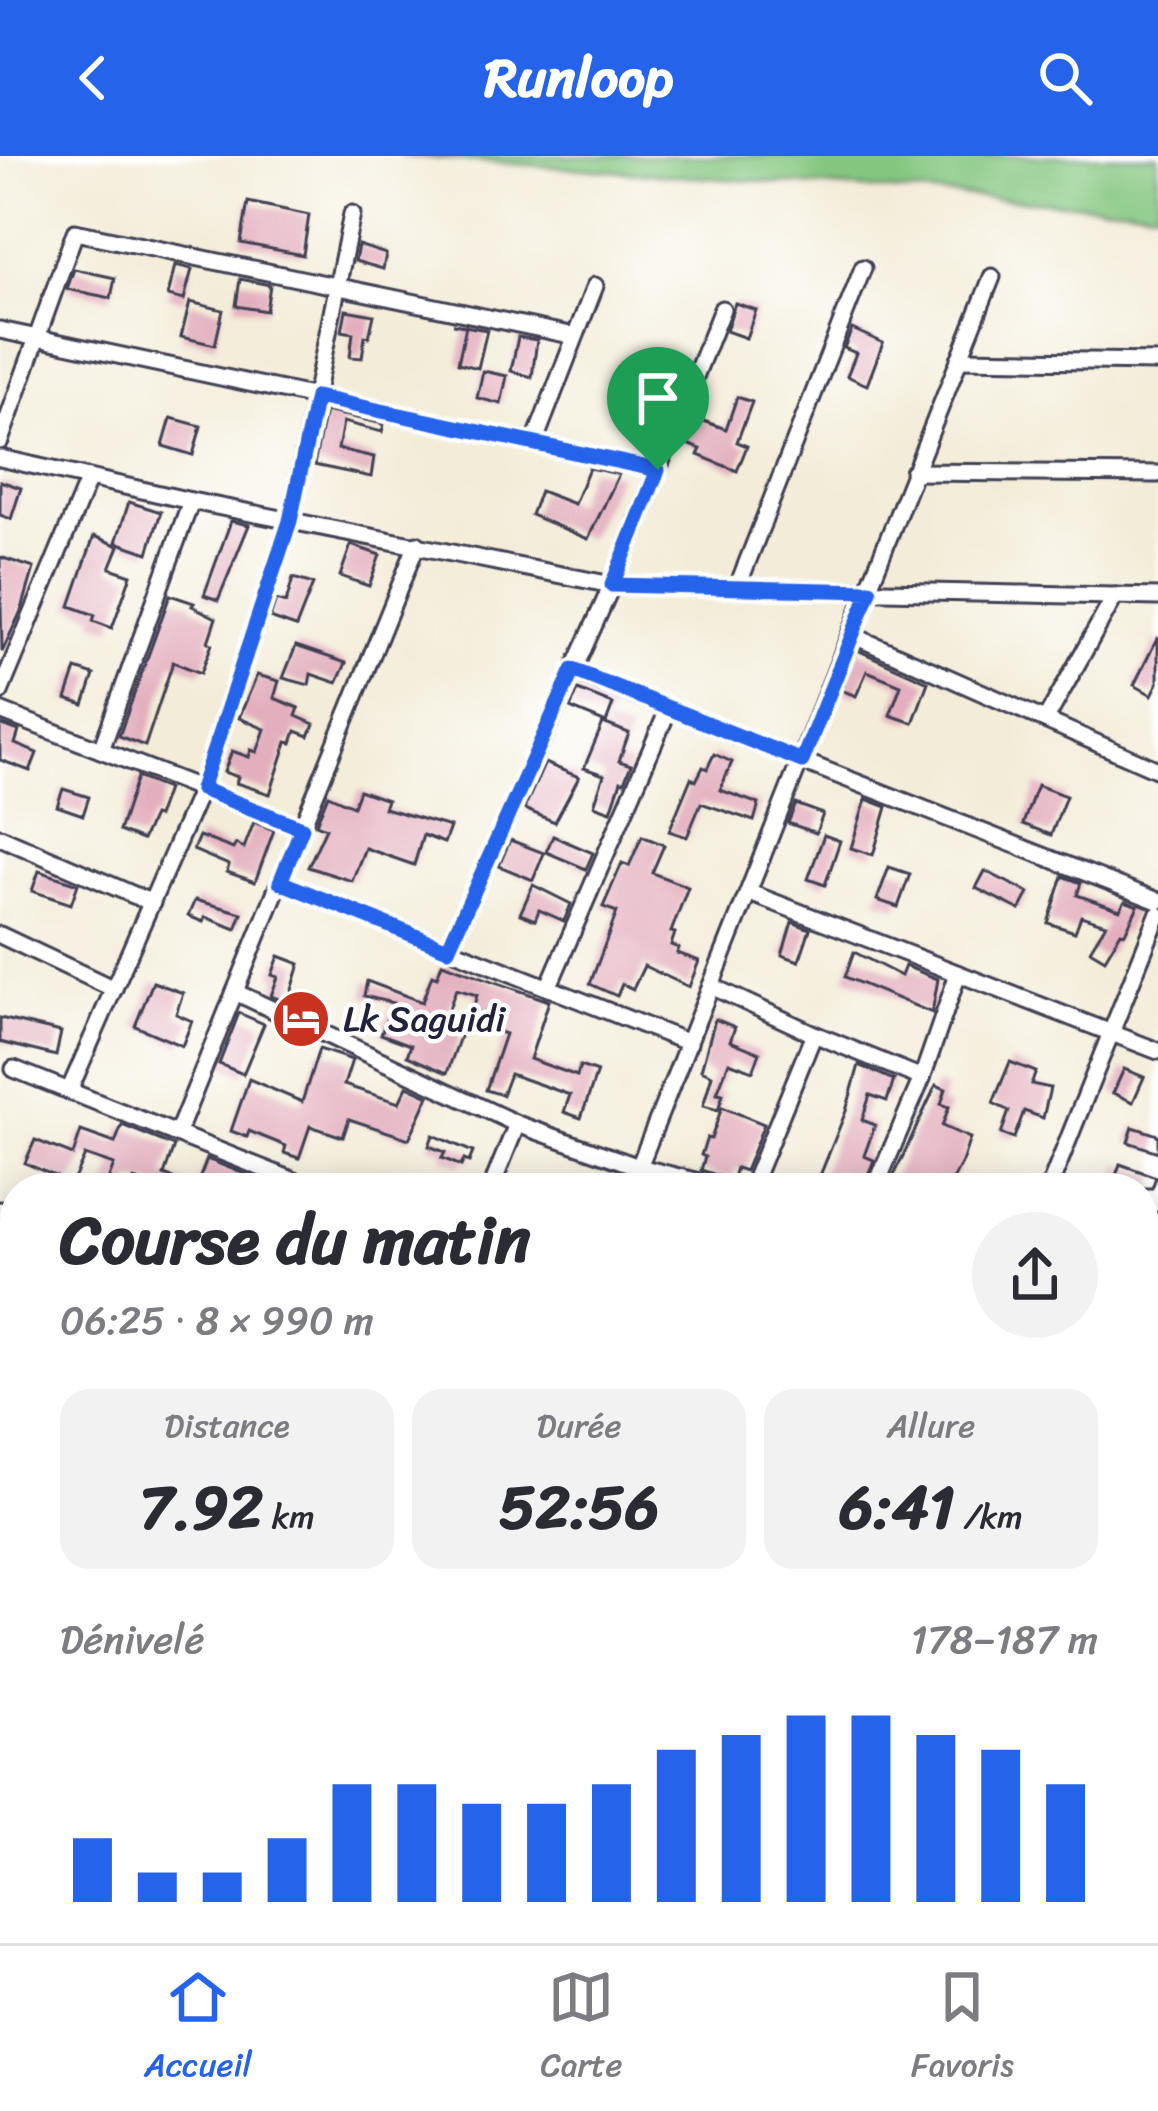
<!DOCTYPE html>
<html lang="fr">
<meta charset="utf-8">
<style>
:root{--surface:#fff;--page:#f2f2f3;--text:#2b2b33;--muted:#7c7c81;--line:#e1e1e2;--accent:#2563eb}
body{margin:0;font-family:Sriracha,sans-serif;background:var(--page);color:var(--text);height:100vh;display:flex;flex-direction:column;font-size:45px;white-space:nowrap}
*{box-sizing:border-box;margin:0}
p{font-size:39px;color:var(--muted)}
.icon{flex:none;width:66px;height:66px;fill:none;stroke:currentColor;stroke-width:2;stroke-linecap:round;stroke-linejoin:round}
.map{position:relative;flex:1;overflow:hidden}
.sheet{position:absolute;left:0px;top:1017px;width:1158px;height:771px;display:flex;flex-direction:column;background:var(--surface);border-radius:48px 48px 0 0;box-shadow:0 6px 30px #0003}
.sheet>*{flex:none}
.pin{position:absolute;display:grid;place-items:center;width:102px;height:102px;color:#fff;margin:-123px -51px;border-radius:50% 50% 50% 0;rotate:-45deg;box-shadow:0 0 12px #0007}
.pin .icon{rotate:45deg}
.round{display:grid;place-items:center;flex:none;width:126px;height:126px;border-radius:63px;background:var(--page)}
.summary{display:flex;align-items:center;justify-content:space-between;height:204px;padding:0 60px}
h1{font-size:66px;font-weight:800;line-height:90px}
.stats{display:grid;grid-template-columns:repeat(3,1fr);gap:18px;height:204px;padding:12px 60px}
.stats div{display:grid;align-content:center;border-radius:30px;background:var(--page);text-align:center}
.stats b{font-size:60px;font-weight:800}
.stats small{font-size:33px;font-weight:400}
.stats p{font-size:33px}
.chart{height:336px;padding:24px 60px}
.chart p{display:flex;justify-content:space-between}
.chart svg{width:100%;height:216px;margin-top:12px;stroke:var(--accent);stroke-width:6}
header{display:flex;justify-content:space-between;align-items:center;height:156px;padding:0 60px;background:var(--accent);color:#fff;font-size:54px;font-weight:800}
.menu{display:flex;justify-content:space-around;align-items:center;height:168px;border-top:3px solid var(--line);background:var(--surface);font-size:33px;color:var(--muted)}
.menu a{display:grid;justify-items:center;gap:6px}
.menu .active{color:var(--accent)}
.map>svg:first-child{display:block}
.green{fill:#84c67f;stroke:#53745d;stroke-width:3}
.building{fill:#e3afbe}
.lines{fill:none;stroke-linecap:round;stroke-linejoin:round}
.minor-casing{stroke:#414053;stroke-width:21}
.minor{stroke:#fff;stroke-width:15}
.route-casing{stroke:#fff;stroke-width:24}
.route{stroke:#2563eb;stroke-width:15}
.labels{text-anchor:middle;dominant-baseline:central;stroke-width:9;stroke-linejoin:round;paint-order:stroke}
.poi-label{font-size:36px;fill:#22223b;stroke:#fff;text-anchor:start}
</style>
<header><svg class="icon" aria-label="back" viewBox="0 0 24 24"><path d="M15 5l-7 7 7 7"/></svg>Runloop<svg class="icon" aria-label="search" viewBox="0 0 24 24"><circle cx="10" cy="10" r="6"/><path d="M15 15l6 6"/></svg></header>
<div class="map">
<svg width="1158" height="1787" viewBox="0 0 1158 1787">
<rect width="100%" height="100%" fill="#fff"/>
<filter id="ink" filterUnits="userSpaceOnUse"><feTurbulence type="fractalNoise" baseFrequency=".00833" numOctaves="2"/><feDisplacementMap in="SourceGraphic" scale="24" xChannelSelector="R" yChannelSelector="G"/><feConvolveMatrix kernelMatrix="1 2 1 2 8 2 1 2 1" color-interpolation-filters="sRGB"/></filter>
<filter id="wash" filterUnits="userSpaceOnUse"><feTurbulence type="fractalNoise" baseFrequency=".004" numOctaves="4" result="noise"/><feDisplacementMap in="SourceGraphic" scale="48" xChannelSelector="R" yChannelSelector="G"/><feGaussianBlur stdDeviation="2.7" result="paint"/><feColorMatrix in="noise" values="0 0 0 0 0 0 0 0 0 0 0 0 0 0 0 0 0 1.4 0 .05"/><feComposite in="paint" operator="in"/></filter>
<g filter="url(#wash)">
<rect width="100%" height="100%" fill="#f3ecd8"/>
<!-- green -->
<g class="green">
<polygon points="401,0 1158,0 1158,54"/>
<polygon points="0,1250 15,1262 15,1646 0,1640"/>
</g>
<g id="blocks">
<!-- building -->
<g class="building">
<polygon points="248,46 309,59 303,99 241,87"/>
<polygon points="358,89 386,98 383,113 355,105"/>
<polygon points="175,109 192,113 184,144 168,140"/>
<polygon points="74,113 115,122 111,142 67,133"/>
<polygon points="240,123 270,129 266,155 236,150"/>
<polygon points="190,146 223,154 215,189 181,181"/>
<polygon points="735,147 756,154 746,182 726,175"/>
<polygon points="346,154 374,159 369,181 365,180 362,202 350,201 353,177 342,175"/>
<polygon points="453,168 487,174 478,212 458,207 466,170"/>
<polygon points="852,173 883,187 867,229 847,220 856,197 844,192"/>
<polygon points="518,181 537,184 532,221 511,215"/>
<polygon points="483,215 507,220 501,248 477,242"/>
<polygon points="737,241 752,246 737,286 747,290 737,315 698,299 701,293 682,286 692,261 726,273"/>
<polygon points="325,255 384,268 382,276 343,266 338,293 374,301 371,321 314,309"/>
<polygon points="171,262 201,270 193,299 163,290"/>
<polygon points="589,312 619,318 588,383 531,359 540,335 574,348"/>
<polygon points="0,325 21,332 11,363 0,359"/>
<polygon points="129,346 161,356 148,397 116,386"/>
<polygon points="231,365 249,369 218,444 204,439"/>
<polygon points="94,380 119,390 110,412 131,419 112,472 93,465 95,459 70,450"/>
<polygon points="351,389 380,399 369,430 340,420"/>
<polygon points="0,401 34,412 22,453 2,496"/>
<polygon points="293,422 313,428 296,471 270,462 276,444 286,447"/>
<polygon points="170,439 194,447 192,450 216,462 208,486 212,488 201,517 173,506 145,590 119,580"/>
<polygon points="1158,481 1158,527 1152,539 1134,529"/>
<polygon points="296,490 346,507 337,527 311,518 309,529 283,522"/>
<polygon points="857,494 928,526 913,567 890,559 901,529 867,515 856,540 841,534"/>
<polygon points="76,513 94,519 84,549 66,543"/>
<polygon points="257,519 279,525 274,542 299,552 296,560 314,568 309,580 296,575 292,587 287,586 270,638 236,627 238,621 224,616 232,595 249,601 251,594 257,596 265,573 239,562"/>
<polygon points="578,534 613,548 606,567 570,552"/>
<polygon points="603,567 629,577 619,605 631,609 624,626 621,625 611,655 594,649 604,619 584,612"/>
<polygon points="0,568 19,575 15,588 37,597 30,615 0,604"/>
<polygon points="714,598 732,606 720,634 759,648 754,665 701,647 687,681 669,675 691,622 696,625 703,611 707,613"/>
<polygon points="545,607 579,621 555,666 524,653"/>
<polygon points="137,621 167,633 157,661 153,660 142,684 119,675"/>
<polygon points="1037,629 1066,640 1051,679 1023,668"/>
<polygon points="63,633 89,641 83,659 57,650"/>
<polygon points="359,634 387,644 384,652 450,671 444,687 423,679 414,709 365,692 352,725 308,711 326,672 316,668 328,639 353,650"/>
<polygon points="866,643 887,651 873,699 851,692"/>
<polygon points="796,648 823,658 816,677 788,667"/>
<polygon points="254,666 274,674 255,726 227,716 229,709 193,694 199,680 233,693 236,688 244,692"/>
<polygon points="824,679 840,685 825,729 808,723"/>
<polygon points="553,680 593,697 586,713 546,696"/>
<polygon points="642,680 664,689 652,717 688,731 671,776 675,777 671,789 679,792 677,797 699,805 689,831 644,810 633,833 622,828 617,840 590,828 617,756 603,751 622,707 629,710"/>
<polygon points="510,684 544,697 533,724 499,710"/>
<polygon points="889,711 910,718 898,751 877,744"/>
<polygon points="39,715 78,728 71,748 32,735"/>
<polygon points="985,715 1029,737 1020,754 976,732"/>
<polygon points="1063,720 1081,727 1077,739 1120,754 1125,745 1138,750 1125,777 1121,776 1105,803 1090,794 1106,768 1081,760 1075,776 1048,767"/>
<polygon points="533,729 571,748 564,765 539,754 535,764 520,758"/>
<polygon points="195,744 242,757 236,773 205,761 203,766 188,760"/>
<polygon points="792,766 810,773 799,805 782,799"/>
<polygon points="854,796 901,820 905,810 938,823 932,857 845,821"/>
<polygon points="279,800 300,808 288,847 271,840 278,821 272,819"/>
<polygon points="442,807 549,845 530,903 577,920 580,910 597,916 581,962 564,956 570,939 510,918 502,939 486,934 505,878 469,866 477,839 456,833 447,858 466,864 447,917 407,900 411,889 381,878 393,847 364,840 367,825 422,846 432,819 437,821"/>
<polygon points="153,826 183,837 176,858 192,865 182,890 135,870"/>
<polygon points="239,857 264,868 243,918 219,908"/>
<polygon points="0,862 61,876 56,900 0,886"/>
<polygon points="715,863 735,871 730,885 760,897 753,915 729,906 717,937 723,938 718,954 703,950 712,919 701,914"/>
<polygon points="319,893 352,904 344,929 399,947 407,930 429,940 409,983 349,963 343,981 310,970 299,1002 284,997 286,990 249,975 247,981 231,975 249,923 302,946"/>
<polygon points="1010,906 1036,916 1031,928 1050,932 1043,962 1024,955 1014,982 1001,978 1009,955 993,947"/>
<polygon points="859,909 894,924 887,945 870,939 862,964 875,969 864,1000 874,1004 863,1032 815,1032 846,955"/>
<polygon points="1124,913 1144,921 1133,946 1113,937"/>
<polygon points="936,929 946,933 941,948 949,951 942,970 970,982 962,1006 949,1032 888,1032"/>
<polygon points="722,951 764,968 745,1015 736,1012 732,1024 701,1014 705,1001 701,999 707,982 711,983"/>
<polygon points="122,969 174,990 164,1019 196,1031 207,1003 280,1032 161,1032 134,1023 130,1032 105,1032 114,1009 85,999 70,1032 52,1032 57,1021 25,1007 35,984 73,999 81,975 115,987"/>
<polygon points="1133,971 1158,979 1158,996 1128,986"/>
<polygon points="433,979 473,996 469,1006 464,1004 461,1010 442,1002 445,996 429,990"/>
<polygon points="1120,1008 1156,1021 1152,1032 1125,1032 1113,1028"/>
<polygon points="1143,1488 1158,1492 1158,1510 1154,1509 1146,1535 1143,1535"/>
</g>
</g>
</g>
<g filter="url(#ink)">
<use href="#blocks" fill-opacity="0" stroke="#414053" stroke-width="3"/>
<g class="lines">
<!-- minor casing -->
<g class="minor-casing">
<g id="minor">
<polyline points="0,174 658,314"/>
<polyline points="959,203 1158,206"/>
<polyline points="0,285 75,76 575,180"/>
<polyline points="534,287 595,130"/>
<polyline points="0,302 191,345 612,429 1158,441"/>
<polyline points="913,316 1158,318"/>
<polyline points="737,432 863,112"/>
<polyline points="852,479 1158,614"/>
<polyline points="573,515 1158,745"/>
<polyline points="0,536 89,322"/>
<polyline points="0,555 302,672"/>
<polyline points="1046,563 1115,440"/>
<polyline points="101,594 191,345"/>
<polyline points="0,681 152,747"/>
<polyline points="279,726 689,887"/>
<polyline points="750,737 1158,895"/>
<polyline points="0,779 114,833"/>
<polyline points="448,793 612,429 722,153"/>
<polyline points="711,830 814,878 922,922"/>
<polyline points="548,832 669,552"/>
<polyline points="235,836 517,968 639,1011 723,1032"/>
<polyline points="14,913 312,1032"/>
<polyline points="69,935 201,633 290,365 352,58"/>
<polyline points="177,978 417,388"/>
<polyline points="639,1011 992,121"/>
<polyline points="491,1032 517,968"/>
<polyline points="751,1032 814,878"/>
<polyline points="875,1032 922,922 958,818"/>
<polyline points="1049,1032 1158,759"/>
<polyline points="0,1054 15,1059"/>
<polyline points="1143,1105 1158,1065"/>
<polyline points="1143,1199 1158,1204"/>
<polyline points="1143,1414 1158,1372"/>
<polyline points="1143,1619 1158,1625"/>
<polyline points="0,1686 15,1692"/>
<polyline points="238,1773 275,1787"/>
<polyline points="7,1787 15,1770"/>
<polyline points="96,1787 101,1773"/>
<polyline points="322,1787 325,1773"/>
<polyline points="451,1787 453,1773"/>
<polyline points="537,1787 751,1787"/>
<polyline points="882,1787 887,1773"/>
<polyline points="1004,1787 1010,1773"/>
</g>
</g>
<!-- minor -->
<use href="#minor" class="minor"/>
</g>
</g>
<g class="lines" filter="url(#ink)">
<!-- route casing -->
<g class="route-casing">
<polygon id="route" points="316,241 658,314 612,429 870,435 802,605 573,514 448,793 280,726 302,672 201,633 290,365"/>
</g>
<!-- route -->
<use href="#route" class="route"/>
</g>
<!-- icons -->
<defs>
<g id="hotel-disc" transform="scale(3)"><circle r="9.5" fill="#c8321e" stroke="#fff"/><path d="M-6-4.5h1.5V1H6V5H4.5V3h-9V5H-6ZM-4 0a1.8 1.8 0 1 1 3.6 0ZM.5 0V-2.5h3Q6-2.5 6 0Z" fill="#fff"/></g>
</defs>
<g fill-rule="evenodd">
<use href="#hotel-disc" x="301" y="863"/>
</g>
<g class="labels">
<!-- poi labels -->
<g class="poi-label">
<text x="343" y="863">Lk Saguidi</text>
</g>
</g>
</svg>
<div class="pin" style="left:658px;top:314px;background:#1e9e55"><svg class="icon" aria-label="arrive" viewBox="0 0 24 24"><path d="M6 21V4h12l-3 4 3 4H6"/></svg></div>
<section class="sheet">
<div class="summary"><div><h1>Course du matin</h1><p>06:25 · 8 × 990 m</p></div><a class="round"><svg class="icon" aria-label="share" viewBox="0 0 24 24"><path d="M12 15V3M7 8l5-5 5 5M5 13v7h14v-7"/></svg></a></div>
<div class="stats">
<div><p>Distance</p><b>7.92<small> km</small></b></div>
<div><p>Durée</p><b>52:56</b></div>
<div><p>Allure</p><b>6:41<small> /km</small></b></div>
</div>
<div class="chart"><p><span>Dénivelé</span>178–187 m</p>
<svg viewBox="0 0 160 44" preserveAspectRatio="none"><path d="M5 44V31M15 44V38M25 44V38M35 44V31M45 44V20M55 44V20M65 44V24M75 44V24M85 44V20M95 44V13M105 44V10M115 44V6M125 44V6M135 44V10M145 44V13M155 44V20"/></svg>
</div>
</section>
</div>
<nav class="menu">
<a class="active"><svg class="icon" aria-label="home" viewBox="0 0 24 24"><path d="M3 11l9-7 9 7M6 9v11h12V9"/></svg>Accueil</a>
<a><svg class="icon" aria-label="map" viewBox="0 0 24 24"><path d="M3 6l6-2 6 2 6-2v14l-6 2-6-2-6 2zM9 4v14M15 6v14"/></svg>Carte</a>
<a><svg class="icon" aria-label="saved" viewBox="0 0 24 24"><path d="M7 4h10v16l-5-4-5 4z"/></svg>Favoris</a>
</nav>
